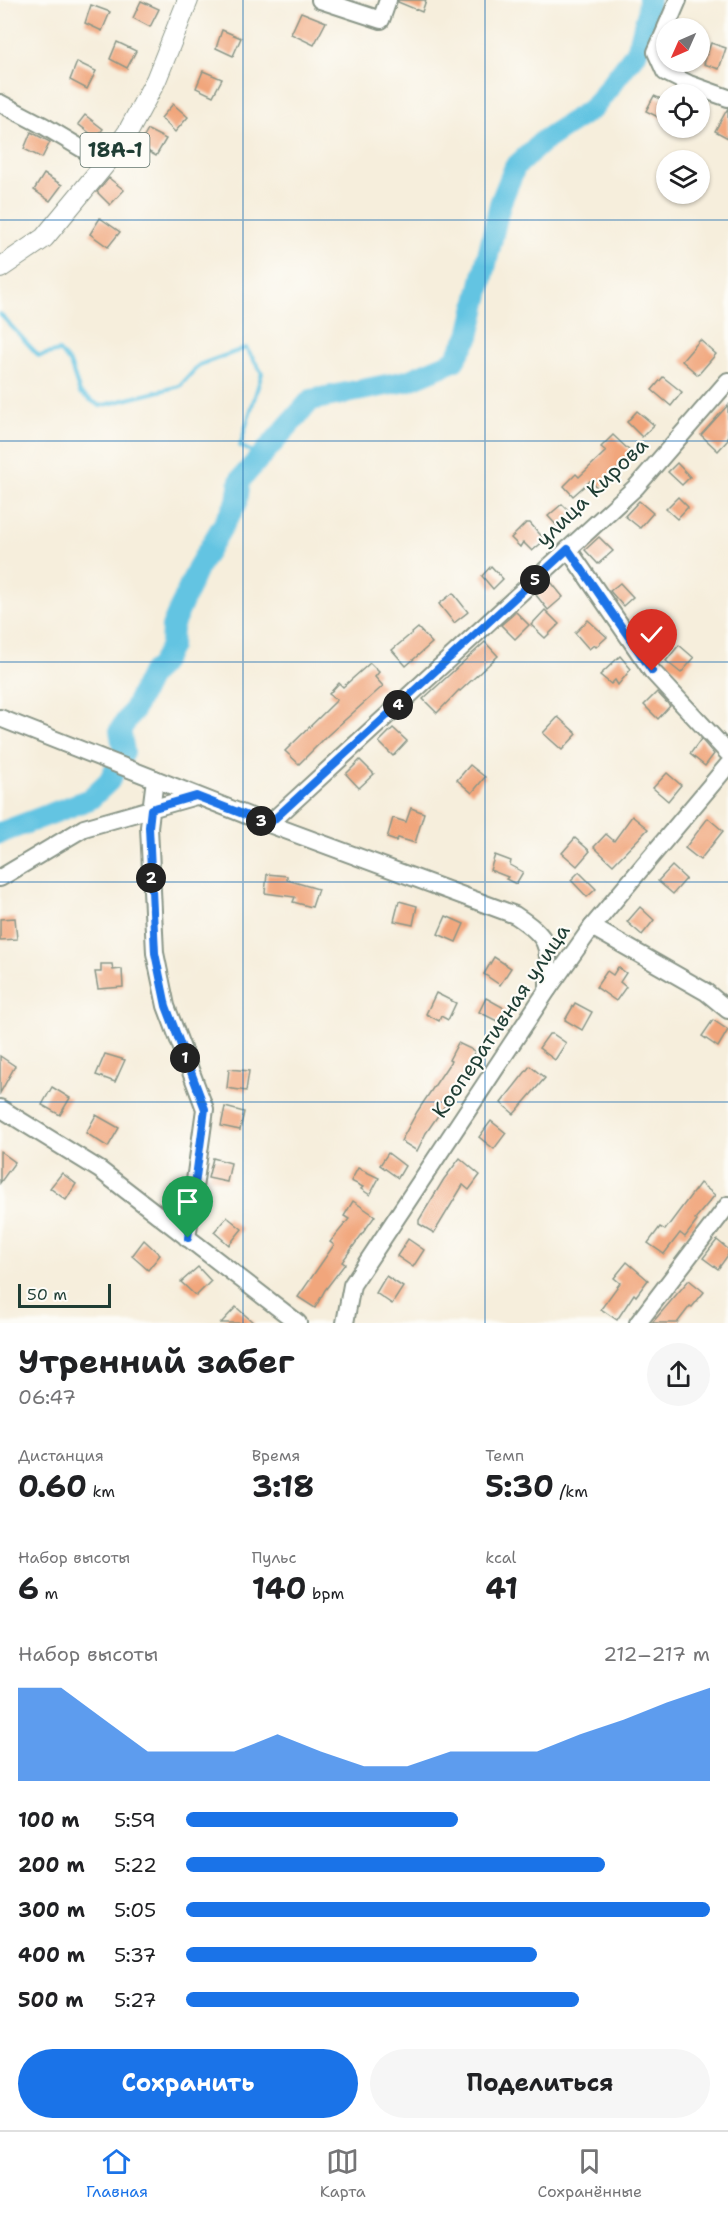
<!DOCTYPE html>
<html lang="ru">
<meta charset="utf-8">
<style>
:root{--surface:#fff;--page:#f6f6f6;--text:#202124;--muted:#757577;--line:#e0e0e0;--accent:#1a73e8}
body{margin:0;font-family:"Shantell Sans",sans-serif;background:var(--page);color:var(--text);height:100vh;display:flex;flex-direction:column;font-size:22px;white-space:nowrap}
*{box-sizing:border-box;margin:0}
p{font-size:20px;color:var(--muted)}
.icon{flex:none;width:33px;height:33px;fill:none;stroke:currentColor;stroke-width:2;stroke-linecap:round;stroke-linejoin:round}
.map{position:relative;height:1323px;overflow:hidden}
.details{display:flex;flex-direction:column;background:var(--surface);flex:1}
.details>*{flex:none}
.needle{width:39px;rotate:225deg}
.controls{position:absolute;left:656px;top:18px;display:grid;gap:12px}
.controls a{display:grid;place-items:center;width:54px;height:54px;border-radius:50%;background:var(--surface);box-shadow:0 2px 4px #0004;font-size:30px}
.scale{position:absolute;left:18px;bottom:15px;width:93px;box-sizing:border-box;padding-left:6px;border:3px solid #1f3d34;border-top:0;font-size:16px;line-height:21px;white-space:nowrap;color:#1f3d34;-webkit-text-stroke:4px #fdfcf7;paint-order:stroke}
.pin{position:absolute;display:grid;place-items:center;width:51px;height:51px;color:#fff;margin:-62px -26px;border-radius:50% 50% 50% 0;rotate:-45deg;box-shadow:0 0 6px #0007}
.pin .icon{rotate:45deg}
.km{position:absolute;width:30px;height:30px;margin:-15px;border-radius:50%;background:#222;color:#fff;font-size:16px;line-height:30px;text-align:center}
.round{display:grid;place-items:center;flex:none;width:63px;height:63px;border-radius:32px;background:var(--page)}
.overview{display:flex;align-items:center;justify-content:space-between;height:102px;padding:0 18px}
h1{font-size:33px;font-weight:700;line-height:45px}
.stats{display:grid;grid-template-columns:repeat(3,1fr);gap:9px;height:102px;padding:6px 18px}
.stats div{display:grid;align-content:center}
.stats b{font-size:30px;font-weight:700}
.stats small{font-size:16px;font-weight:400}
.stats p{font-size:16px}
.chart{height:168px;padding:12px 18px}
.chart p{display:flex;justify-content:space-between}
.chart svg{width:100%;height:108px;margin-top:6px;fill:var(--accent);opacity:.7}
.cta{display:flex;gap:12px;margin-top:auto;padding:12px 18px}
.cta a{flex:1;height:69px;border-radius:36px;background:var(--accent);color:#fff;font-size:24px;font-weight:700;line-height:69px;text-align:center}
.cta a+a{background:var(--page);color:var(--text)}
ul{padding:0 18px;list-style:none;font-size:20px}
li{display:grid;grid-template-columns:96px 72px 1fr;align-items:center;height:45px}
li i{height:15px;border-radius:8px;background:var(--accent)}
.tab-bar{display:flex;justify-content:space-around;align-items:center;height:84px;border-top:2px solid var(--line);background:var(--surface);font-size:16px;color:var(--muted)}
.tab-bar a{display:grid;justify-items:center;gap:3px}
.tab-bar .selected{color:var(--accent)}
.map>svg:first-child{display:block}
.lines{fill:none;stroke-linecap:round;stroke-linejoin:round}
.stream{stroke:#64c4e2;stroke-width:4}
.river{stroke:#64c4e2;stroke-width:22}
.building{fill:#f1a67b}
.minor-casing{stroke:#8a9688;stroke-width:20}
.major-casing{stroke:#8a9688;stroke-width:22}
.minor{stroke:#fff;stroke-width:16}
.major{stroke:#fff;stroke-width:20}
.route-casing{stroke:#fff;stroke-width:12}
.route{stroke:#1a73e8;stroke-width:8}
.grid{fill:none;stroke:#1f6fb2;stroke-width:1.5;stroke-opacity:0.55}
.labels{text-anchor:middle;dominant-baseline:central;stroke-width:4.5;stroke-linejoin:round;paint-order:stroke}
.shield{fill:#fdfcf7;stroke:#62766e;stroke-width:1.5}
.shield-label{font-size:20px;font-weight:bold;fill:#1f3d34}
.street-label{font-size:21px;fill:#1f3d34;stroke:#fdfcf7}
</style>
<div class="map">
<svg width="728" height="1323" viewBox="0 0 728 1323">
<rect width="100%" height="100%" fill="#fdfcf7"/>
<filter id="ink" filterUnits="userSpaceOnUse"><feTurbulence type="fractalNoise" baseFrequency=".0167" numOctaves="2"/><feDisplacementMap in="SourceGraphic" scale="12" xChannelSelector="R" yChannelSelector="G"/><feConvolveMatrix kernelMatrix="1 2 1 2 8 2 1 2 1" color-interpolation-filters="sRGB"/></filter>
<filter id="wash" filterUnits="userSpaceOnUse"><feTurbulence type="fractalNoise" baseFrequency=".008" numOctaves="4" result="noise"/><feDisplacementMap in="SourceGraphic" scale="24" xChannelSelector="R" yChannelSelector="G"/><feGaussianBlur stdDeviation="1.35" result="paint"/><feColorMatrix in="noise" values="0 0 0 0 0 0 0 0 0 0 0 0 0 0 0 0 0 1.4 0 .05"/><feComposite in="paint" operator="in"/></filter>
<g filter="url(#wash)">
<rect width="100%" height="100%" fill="#f6eedc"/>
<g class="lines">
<!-- stream -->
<polyline class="stream" points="0,314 39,356 59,351 70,363 80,393 100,406 180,386 199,365 246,348 262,373 240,446 261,456"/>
<!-- river -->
<polyline class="river" points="0,833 90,799 109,781 124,752 120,730 133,711 151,674 160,666 171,646 172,627 197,569 237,502 240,480 311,400 407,381 454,361 469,336 500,204 515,167 543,141 593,108 637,51 648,13 649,0"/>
</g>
<g id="blocks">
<!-- building -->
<g class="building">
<polygon points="398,0 426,0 422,12 398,2"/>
<polygon points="141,1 159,9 150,27 133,18"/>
<polygon points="91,5 110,12 102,31 85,23"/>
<polygon points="301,12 326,22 314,45 291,34"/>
<polygon points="222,30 241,38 233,56 216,48"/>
<polygon points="117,42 136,51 127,68 110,59"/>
<polygon points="711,43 726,48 719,69 704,64"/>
<polygon points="77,62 96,71 87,89 70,80"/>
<polygon points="203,71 222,79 213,96 196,88"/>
<polygon points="654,96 666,101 666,121 646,111"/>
<polygon points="173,104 188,117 175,132 161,118"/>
<polygon points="728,108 728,138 715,131"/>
<polygon points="85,115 103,129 96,138 78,124"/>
<polygon points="148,130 166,139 156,156 139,146"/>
<polygon points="31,132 50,142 42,158 24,149"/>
<polygon points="44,174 62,185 50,201 34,190"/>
<polygon points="109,178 124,190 110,205 97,192"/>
<polygon points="100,218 120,232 108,247 90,234"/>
<polygon points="700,340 716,354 698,375 682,361"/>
<polygon points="663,377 682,392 671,406 652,390"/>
<polygon points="728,405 728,440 718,451 701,435"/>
<polygon points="637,411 654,425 642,437 627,422"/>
<polygon points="613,435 632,453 599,489 590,481 573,496 564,486 576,474 579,477 606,451 601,447"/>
<polygon points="677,463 690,477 682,485 668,472"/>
<polygon points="678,497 688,507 677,519 666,509"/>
<polygon points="639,501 653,513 640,528 625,516"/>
<polygon points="562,504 572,514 558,527 548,516"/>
<polygon points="526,523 530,523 545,540 532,551 523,542 520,547 511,538"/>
<polygon points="599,537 613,551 598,564 585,550"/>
<polygon points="491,566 503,579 493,589 482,576"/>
<polygon points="551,582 563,597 548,610 536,595"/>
<polygon points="620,583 633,597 623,606 610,591"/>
<polygon points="453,593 468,612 454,623 439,604"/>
<polygon points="545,610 559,624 545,638 531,625"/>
<polygon points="516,612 529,625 515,639 501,625"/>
<polygon points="588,620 607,637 596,647 594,645 589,649 575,633"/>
<polygon points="418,628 432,643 406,666 392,650"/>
<polygon points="485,642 498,656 460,691 459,690 437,713 423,699"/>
<polygon points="679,645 694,658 681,673 666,661"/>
<polygon points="620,656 631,669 618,685 615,680 611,684 600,675"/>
<polygon points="370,663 379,672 375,677 383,686 328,735 299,764 285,751 337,700 329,694 339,683 343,687"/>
<polygon points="657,692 670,706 658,719 644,705"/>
<polygon points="558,717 577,734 562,750 543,733"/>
<polygon points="393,728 407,741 393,756 379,742"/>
<polygon points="701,739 714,754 705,766 690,754"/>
<polygon points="360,760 374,774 359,788 346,774"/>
<polygon points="470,765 485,777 472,793 457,780"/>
<polygon points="667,773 681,785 668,801 653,788"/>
<polygon points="411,808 424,813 415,843 398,838 396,841 387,838 393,818 406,822"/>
<polygon points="632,816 648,829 613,865 594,847 606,834 614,841"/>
<polygon points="708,818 723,831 700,860 685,848"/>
<polygon points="575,838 590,851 577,866 562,853"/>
<polygon points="495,855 511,861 510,865 523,872 516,884 506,879 508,877 490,870"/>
<polygon points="672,866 686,879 673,894 658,881"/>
<polygon points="579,872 596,889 587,897 571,880"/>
<polygon points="267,874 287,876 287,880 318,889 312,907 293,902 295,897 265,893"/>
<polygon points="399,901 417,906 413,925 394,921"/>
<polygon points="640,907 654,920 642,935 627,922"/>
<polygon points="446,916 464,924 456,942 438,934"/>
<polygon points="15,918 17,939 0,940 0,919"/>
<polygon points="494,957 511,968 500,985 484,974"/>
<polygon points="101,964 112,964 113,970 122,969 123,987 98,989 95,972 101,972"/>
<polygon points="618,967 626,973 620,982 626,987 616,1001 596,987 607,971 613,975"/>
<polygon points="436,993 456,1003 448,1020 441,1016 439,1021 426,1014"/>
<polygon points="486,998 506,1009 499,1022 479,1012"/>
<polygon points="575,1003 592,1012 582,1030 565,1020"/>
<polygon points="713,1020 728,1030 718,1047 702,1036"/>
<polygon points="549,1034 553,1034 566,1043 555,1060 539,1048"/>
<polygon points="458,1043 475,1051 459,1085 426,1133 417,1151 401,1141 417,1112 451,1061 449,1060"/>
<polygon points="105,1054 125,1060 115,1082 96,1075"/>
<polygon points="0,1056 15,1066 0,1093"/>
<polygon points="530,1066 545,1078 514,1114 501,1103"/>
<polygon points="229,1069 249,1071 246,1091 227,1088"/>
<polygon points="52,1087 70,1098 60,1115 42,1105"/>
<polygon points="225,1107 244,1112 240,1130 221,1126"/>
<polygon points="96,1115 119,1128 108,1147 86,1133"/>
<polygon points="491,1121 506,1133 494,1149 479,1137"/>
<polygon points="0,1151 15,1162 0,1183"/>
<polygon points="388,1153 405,1166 398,1178 380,1165"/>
<polygon points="213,1158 231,1163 227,1182 208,1178"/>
<polygon points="460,1158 480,1175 469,1190 463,1185 434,1233 419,1224 419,1220 444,1179"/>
<polygon points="358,1168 379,1178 370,1195 361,1189 363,1187 351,1181"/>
<polygon points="62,1173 76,1184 66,1200 50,1188"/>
<polygon points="700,1183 715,1195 695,1219 697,1221 685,1237 680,1233 664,1254 648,1243 660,1227 665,1230"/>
<polygon points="353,1201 375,1216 342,1262 345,1264 325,1290 315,1308 298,1297 334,1245 330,1242 349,1219 344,1216"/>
<polygon points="227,1217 242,1229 229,1245 214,1232"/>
<polygon points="408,1239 424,1250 413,1267 397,1256"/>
<polygon points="144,1240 160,1255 148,1270 132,1256"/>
<polygon points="717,1240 728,1249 728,1255 718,1269 703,1258"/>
<polygon points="627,1262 648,1280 636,1296 634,1294 617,1320 601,1309 620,1283 614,1278"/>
<polygon points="198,1267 211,1281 196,1296 181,1282"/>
<polygon points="386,1276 403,1287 392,1304 376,1293"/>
<polygon points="689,1280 704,1292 692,1307 690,1306 677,1323 652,1323"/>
<polygon points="236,1307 254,1323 221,1323"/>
</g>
</g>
</g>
<g filter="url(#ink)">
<use href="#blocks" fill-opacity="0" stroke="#8a9688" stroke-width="1.5"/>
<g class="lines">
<!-- minor casing -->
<g class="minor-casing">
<g id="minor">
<polyline points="320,0 381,20 388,0"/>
<polyline points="666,28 678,0"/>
<polyline points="666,29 656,52 665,72 689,84 728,98"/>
<polyline points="0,103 44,126 106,163"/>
<polyline points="568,549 652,671 728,753"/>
<path d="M0,718l269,106 246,91c38,25 33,31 33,74"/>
<polyline points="155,779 149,827 155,953 166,1006 205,1109 187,1238"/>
<polyline points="269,824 636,487 728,381"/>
<polyline points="0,878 84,828 196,796"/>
<polyline points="592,927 706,992 728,1010"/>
<polyline points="0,1108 100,1170 298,1323"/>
<polyline points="345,1323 352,1285 548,989 592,927 728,765"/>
<polyline points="638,1323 728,1205"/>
</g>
</g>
<!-- major casing -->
<g class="major-casing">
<polyline id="major" points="0,268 44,238 106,163 128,132 156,80 188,0"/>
</g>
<!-- minor -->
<use href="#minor" class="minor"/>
<!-- major -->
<use href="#major" class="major"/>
</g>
</g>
<g class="lines" filter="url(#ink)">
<!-- route casing -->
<g class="route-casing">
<polyline id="route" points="188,1238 205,1109 166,1006 155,953 149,827 151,809 196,796 269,824 568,549 652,671"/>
</g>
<!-- route -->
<use href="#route" class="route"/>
</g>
<!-- grid -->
<path class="grid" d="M243,0v1323M485,0v1323M0,220h728M0,441h728M0,662h728M0,882h728M0,1102h728"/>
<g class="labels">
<!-- shield labels -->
<rect class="shield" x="80.5" y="133" width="69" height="34" rx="4.5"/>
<g class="shield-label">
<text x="115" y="150">18А-1</text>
</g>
<!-- street labels -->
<g class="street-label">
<text transform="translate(592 492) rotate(-44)">улица Кирова</text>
<text transform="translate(501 1021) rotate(-56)">Кооперативная улица</text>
</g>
</g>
</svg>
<div class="controls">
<a><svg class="needle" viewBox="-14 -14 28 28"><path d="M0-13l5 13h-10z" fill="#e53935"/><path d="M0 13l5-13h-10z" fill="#757577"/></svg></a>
<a><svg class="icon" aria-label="locate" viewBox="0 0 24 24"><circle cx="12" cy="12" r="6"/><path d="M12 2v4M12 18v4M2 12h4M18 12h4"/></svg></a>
<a><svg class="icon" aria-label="layers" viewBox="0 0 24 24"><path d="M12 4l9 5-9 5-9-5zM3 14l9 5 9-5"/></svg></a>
</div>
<div class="scale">50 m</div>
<div class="pin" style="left:188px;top:1238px;background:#1e9e55"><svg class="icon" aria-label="arrive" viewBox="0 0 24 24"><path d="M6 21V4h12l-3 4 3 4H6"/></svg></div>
<div class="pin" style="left:652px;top:671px;background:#d93025"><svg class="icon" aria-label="check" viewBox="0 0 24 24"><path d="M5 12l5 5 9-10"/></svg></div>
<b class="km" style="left:185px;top:1058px">1</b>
<b class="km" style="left:151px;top:878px">2</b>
<b class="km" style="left:261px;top:821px">3</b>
<b class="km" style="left:398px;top:705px">4</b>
<b class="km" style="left:535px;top:580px">5</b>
</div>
<section class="details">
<div class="overview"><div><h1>Утренний забег</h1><p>06:47</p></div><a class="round"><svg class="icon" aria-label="share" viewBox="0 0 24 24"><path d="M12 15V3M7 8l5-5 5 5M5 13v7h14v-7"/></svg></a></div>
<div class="stats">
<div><p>Дистанция</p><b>0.60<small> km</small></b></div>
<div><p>Время</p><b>3:18</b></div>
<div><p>Темп</p><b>5:30<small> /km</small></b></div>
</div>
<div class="stats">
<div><p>Набор высоты</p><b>6<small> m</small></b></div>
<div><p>Пульс</p><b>140<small> bpm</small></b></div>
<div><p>kcal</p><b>41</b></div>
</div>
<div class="chart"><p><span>Набор высоты</span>212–217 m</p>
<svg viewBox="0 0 160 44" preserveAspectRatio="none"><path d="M0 44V6L10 6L20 19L30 32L40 32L50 32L60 25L70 32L80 38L90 38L100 32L110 32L120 32L130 25L140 19L150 12L160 6V44z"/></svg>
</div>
<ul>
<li><b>100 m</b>5:59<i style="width:52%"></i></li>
<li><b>200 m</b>5:22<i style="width:80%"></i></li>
<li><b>300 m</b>5:05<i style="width:100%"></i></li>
<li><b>400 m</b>5:37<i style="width:67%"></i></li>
<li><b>500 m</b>5:27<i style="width:75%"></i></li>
</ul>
<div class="cta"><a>Сохранить</a><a>Поделиться</a></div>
</section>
<nav class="tab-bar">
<a class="selected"><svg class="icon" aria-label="home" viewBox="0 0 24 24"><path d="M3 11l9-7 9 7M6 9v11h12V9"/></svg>Главная</a>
<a><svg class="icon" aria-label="map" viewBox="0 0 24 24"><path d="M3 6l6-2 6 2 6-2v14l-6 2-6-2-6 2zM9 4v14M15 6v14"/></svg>Карта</a>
<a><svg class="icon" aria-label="saved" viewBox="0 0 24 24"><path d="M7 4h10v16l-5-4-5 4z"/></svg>Сохранённые</a>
</nav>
